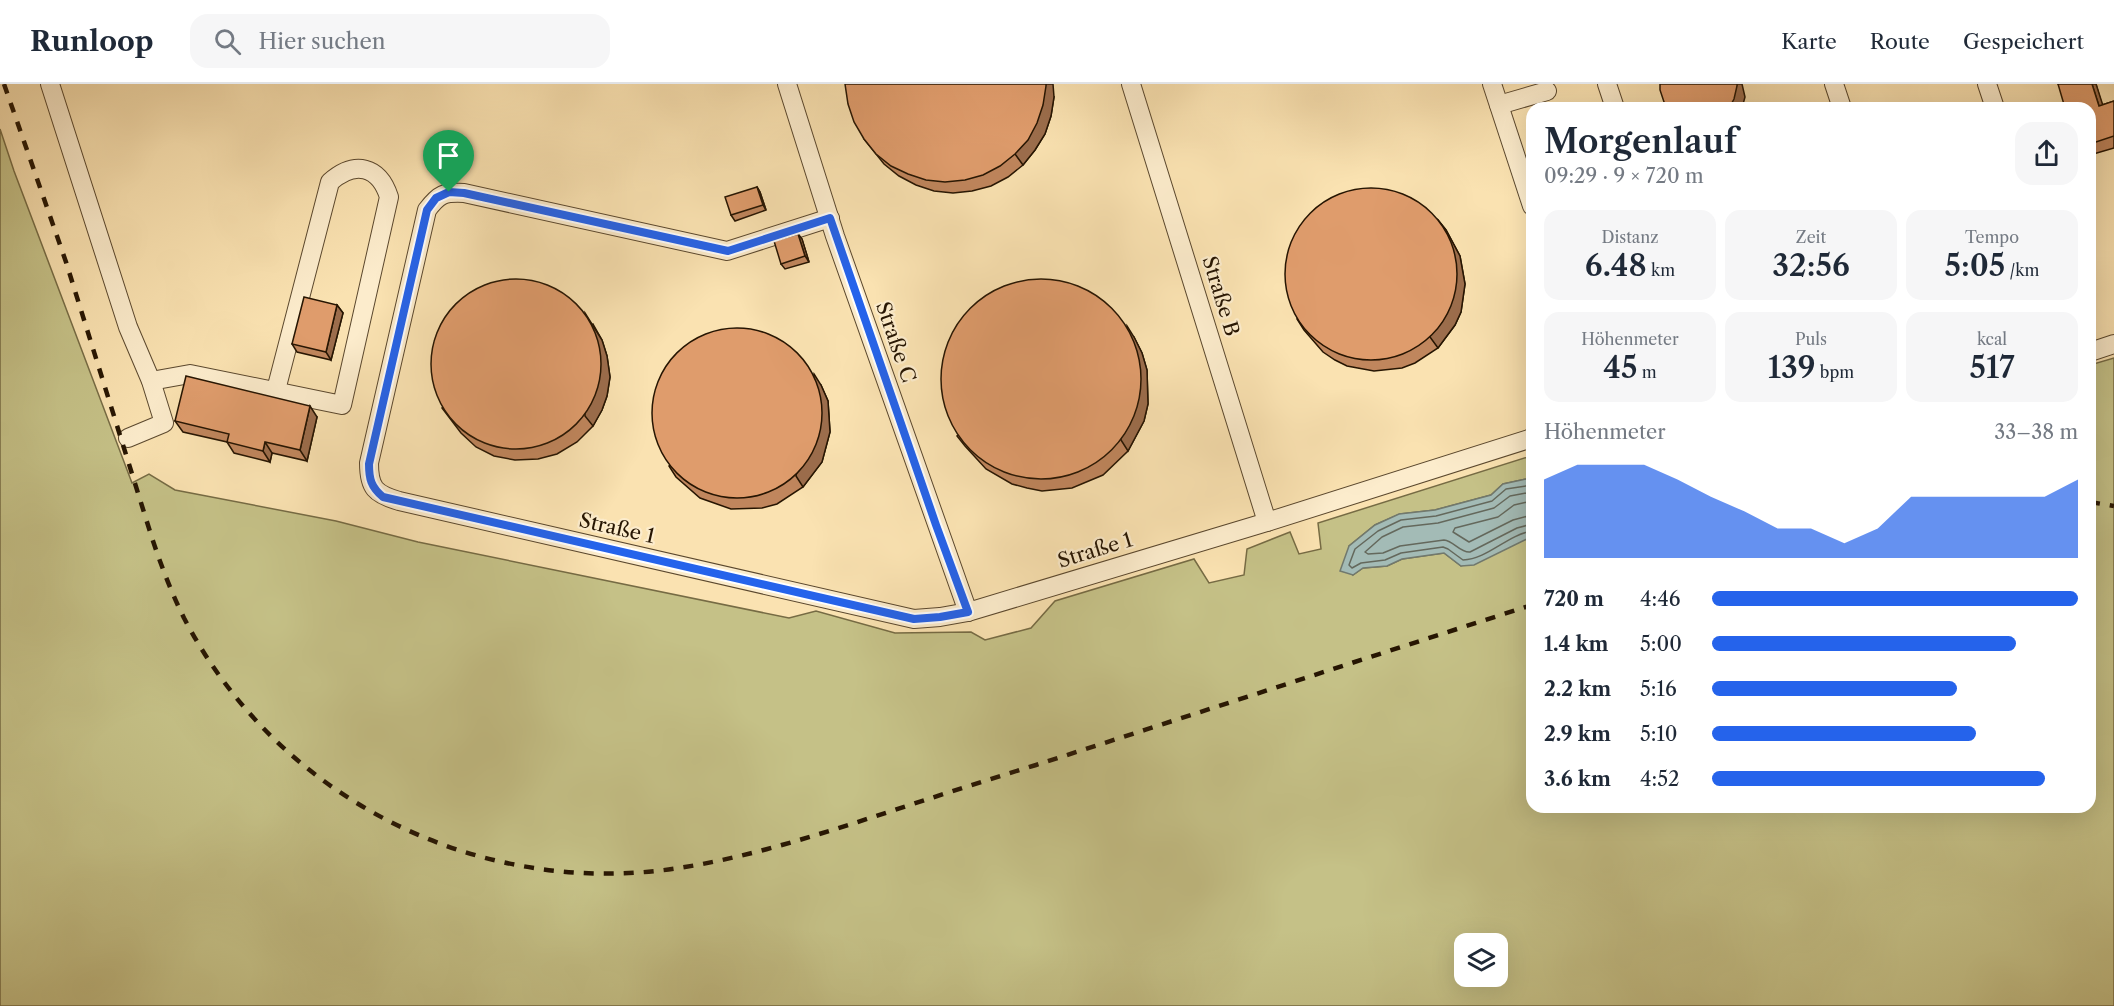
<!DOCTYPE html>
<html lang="de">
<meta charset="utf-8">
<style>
:root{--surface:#fff;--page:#f6f6f7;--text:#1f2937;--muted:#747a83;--line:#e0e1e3;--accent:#2563eb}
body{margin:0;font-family:"Libre Caslon Text",serif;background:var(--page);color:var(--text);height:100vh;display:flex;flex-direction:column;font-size:22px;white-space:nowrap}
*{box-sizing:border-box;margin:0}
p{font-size:20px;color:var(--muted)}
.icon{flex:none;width:33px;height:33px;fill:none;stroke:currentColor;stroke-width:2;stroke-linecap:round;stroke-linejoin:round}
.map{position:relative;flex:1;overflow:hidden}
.side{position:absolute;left:1526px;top:18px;width:570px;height:711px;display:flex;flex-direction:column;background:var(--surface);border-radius:18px;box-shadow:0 6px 24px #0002}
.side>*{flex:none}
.buttons{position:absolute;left:1454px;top:849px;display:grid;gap:12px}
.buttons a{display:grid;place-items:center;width:54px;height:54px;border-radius:12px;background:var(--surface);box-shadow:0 6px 24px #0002;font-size:30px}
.pin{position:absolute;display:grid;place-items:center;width:51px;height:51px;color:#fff;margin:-62px -26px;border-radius:50% 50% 50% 0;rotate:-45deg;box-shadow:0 0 6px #0007}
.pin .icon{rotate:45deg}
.round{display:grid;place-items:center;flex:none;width:63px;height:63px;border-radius:18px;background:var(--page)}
.overview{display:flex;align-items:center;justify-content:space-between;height:102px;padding:0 18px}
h1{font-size:33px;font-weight:600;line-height:45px}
.figures{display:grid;grid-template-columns:repeat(3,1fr);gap:9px;height:102px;padding:6px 18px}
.figures div{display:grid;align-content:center;border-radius:15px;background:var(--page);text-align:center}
.figures b{font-size:30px;font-weight:600}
.figures small{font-size:16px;font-weight:400}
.figures p{font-size:16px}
.chart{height:168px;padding:12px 18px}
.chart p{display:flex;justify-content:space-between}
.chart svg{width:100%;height:108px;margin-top:6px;fill:var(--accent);opacity:.7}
ul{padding:0 18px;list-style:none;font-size:20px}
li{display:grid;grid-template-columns:96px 72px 1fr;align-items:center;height:45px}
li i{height:15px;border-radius:8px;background:var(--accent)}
header{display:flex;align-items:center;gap:36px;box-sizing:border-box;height:84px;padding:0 30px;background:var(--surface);border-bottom:2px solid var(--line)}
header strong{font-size:28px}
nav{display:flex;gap:33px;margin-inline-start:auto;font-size:21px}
.search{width:420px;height:54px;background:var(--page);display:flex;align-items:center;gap:15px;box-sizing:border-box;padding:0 21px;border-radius:18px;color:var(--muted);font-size:22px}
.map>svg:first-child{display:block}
.green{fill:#c5c187;stroke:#766b44;stroke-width:1.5;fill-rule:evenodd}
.water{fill:#a3bbb6;stroke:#71796e;stroke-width:1.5}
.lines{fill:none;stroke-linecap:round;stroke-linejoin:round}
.shore{stroke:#64685c;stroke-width:1.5}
.minor-casing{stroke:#5b482e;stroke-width:20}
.minor{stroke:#fceccc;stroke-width:18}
.rail{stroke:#261502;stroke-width:4.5;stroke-dasharray:10 10;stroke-linecap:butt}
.wall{fill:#c0865d;stroke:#261502;stroke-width:1.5}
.shaded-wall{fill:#9c6d4c;stroke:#261502;stroke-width:1.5}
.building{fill:#df9c6c;stroke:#261502;stroke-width:1.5}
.route-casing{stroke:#fff;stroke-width:12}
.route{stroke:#2563eb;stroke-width:8}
.labels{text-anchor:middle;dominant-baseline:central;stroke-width:4.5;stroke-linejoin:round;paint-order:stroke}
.street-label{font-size:20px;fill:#261502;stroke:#fceccc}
</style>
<header>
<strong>Runloop</strong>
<div class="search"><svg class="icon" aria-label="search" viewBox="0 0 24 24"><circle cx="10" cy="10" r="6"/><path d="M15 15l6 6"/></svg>Hier suchen</div>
<nav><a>Karte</a><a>Route</a><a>Gespeichert</a></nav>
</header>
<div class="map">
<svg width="2114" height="922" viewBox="0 0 2114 922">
<rect width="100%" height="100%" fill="#fae2b1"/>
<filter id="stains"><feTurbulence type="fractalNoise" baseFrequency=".00333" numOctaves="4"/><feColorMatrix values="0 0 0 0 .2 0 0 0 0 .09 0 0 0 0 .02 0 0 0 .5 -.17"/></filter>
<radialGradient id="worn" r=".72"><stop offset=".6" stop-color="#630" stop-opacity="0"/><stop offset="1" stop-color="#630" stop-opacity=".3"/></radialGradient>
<!-- green -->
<path class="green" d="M0,45l14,42 118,312 17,-9 26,16 161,31 82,21 371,76 27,-7 79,22 76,-1 14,8 46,-12 24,-27 139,-42 15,24 35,-8 3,-26 43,-17 9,22 22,-5 -3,-26 213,-67v22l-28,6 -12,11 -56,15 -35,4 -25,11 -26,21 4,29 10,-7 24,-2 15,-7 42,-6 17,13 70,-29 1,270h558v-442l24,-7v648h-2114zM1464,860h33v32h-33z"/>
<!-- water -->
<polygon class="water" points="1531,394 1531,453 1474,481 1461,482 1444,469 1402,475 1387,482 1363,484 1353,491 1340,487 1349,462 1375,441 1399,430 1435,426 1491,411 1503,400"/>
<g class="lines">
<!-- shore -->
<g class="shore">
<path d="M1532,401l-26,4 -14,12 -56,15 -35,4 -23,11 -23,18 -6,16 3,3 9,-5 24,-3 16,-7 42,-6 5,2 15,11c25,-1 44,-25 69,-29"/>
<path d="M1532,408l-22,4 -16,12 -56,15 -35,4 -21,10 -17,15 3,2 15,-1 17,-7 44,-6c10,1 16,13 26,12l47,-24 15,-4"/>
<polyline points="1532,417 1514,421 1498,433 1455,444 1453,448 1469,458 1513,436 1532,431"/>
</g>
<!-- minor casing -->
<g class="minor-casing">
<g id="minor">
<polyline points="50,0 128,243 151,297 164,339 128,354"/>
<polyline points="787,0 835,152 968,528"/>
<polyline points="1131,0 1267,438"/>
<polyline points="1492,0 1532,122"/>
<polyline points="1607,0 1615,24"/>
<polyline points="1834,0 1842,24"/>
<polyline points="1987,0 1995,24"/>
<polyline points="1499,21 1547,7"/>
<path d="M830,134l-103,33 -263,-58c-20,-1 -25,1 -37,17l-58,253c0,25 6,31 30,38l515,118 26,-2 28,-5 299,-90 265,-84"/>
<polyline points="2090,268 2114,260"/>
<path d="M151,297l39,-7 152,31 47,-208c-10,-31 -34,-37 -59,-15l-54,208"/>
</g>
</g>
<!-- minor -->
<use href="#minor" class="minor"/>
<!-- rail -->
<g class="rail">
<path d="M4,0l62,178 86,276c9,27 19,54 32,80 94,181 295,281 495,250 65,-10 129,-30 191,-50 55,-18 110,-36 166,-53 165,-53 330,-107 496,-160"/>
<polyline points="2090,418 2114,422"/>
</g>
</g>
<!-- wall -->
<g class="wall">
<polygon points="2058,0 2096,0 2102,21 2114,17 2114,64 2090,71 2090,24"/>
<polygon points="1054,13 1051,32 1045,50 1035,66 1023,81 1008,93 991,102 972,107 953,109 934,107 916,101 899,92 884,80 864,55"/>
<polygon points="757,103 760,108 766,126 735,137 731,131"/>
<polygon points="1438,136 1446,146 1460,172 1465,200 1461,228 1455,241 1438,264 1415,279 1402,284 1374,287 1347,282 1335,276 1323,268 1304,246 1297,235"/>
<polygon points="798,150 802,155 809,178 785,185 781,180"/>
<polygon points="337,221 343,229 331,276 297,268 292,260"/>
<polygon points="593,240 602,256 607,272 610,293 607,312 602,326 593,342 577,358 557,370 538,375 515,376 494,372 476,363 461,349 442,324"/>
<polygon points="1134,253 1142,269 1147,286 1148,320 1144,337 1128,367 1103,391 1072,404 1042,407 1027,404 1012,400 986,385 965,362 957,352"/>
<polygon points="821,301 828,317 830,348 822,378 803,403 777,420 762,424 731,425 700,414 676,393 669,382"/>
<polygon points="317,333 307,377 272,369 270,378 234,369 227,358 183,348 175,337"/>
</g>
<!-- shaded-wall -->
<g class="shaded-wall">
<polygon points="1046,0 1053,0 1054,13 1051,32 1045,50 1035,66 1023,81 1015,70"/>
<polygon points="1737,0 1742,0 1745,13 1742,24 1729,24"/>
<polygon points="2092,0 2096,0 2106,31 2099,22"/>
<polygon points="757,103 760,108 766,126 763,121"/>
<polygon points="1438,136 1446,146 1460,172 1465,200 1461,228 1455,241 1438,264 1430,253"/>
<polygon points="798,150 802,155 809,178 805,172"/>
<polygon points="337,221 343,229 331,276 326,268"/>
<polygon points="585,229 602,256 607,272 610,293 607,312 602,326 593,342 585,332"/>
<polygon points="1127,242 1134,253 1142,269 1147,286 1148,320 1144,337 1128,367 1121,356"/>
<polygon points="814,290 821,301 828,317 830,348 822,378 803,403 796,392"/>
<polygon points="310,322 317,333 307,377 300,366"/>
<polygon points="265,358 272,369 270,378 263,367"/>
</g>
<!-- building -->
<g class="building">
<polygon points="845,0 1046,0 1046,2 1043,21 1037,39 1028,56 1015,70 1000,82 983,91 965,96 945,98 926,96 908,90 891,82 876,70 864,55 854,38 848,20"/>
<polygon points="1660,0 1737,0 1737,2 1734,15 1729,24 1668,24 1664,18 1660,6"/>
<polygon points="2058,0 2092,0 2099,22 2114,17 2114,52 2090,60 2090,24 2065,24"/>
<polygon points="757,103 763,121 731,131 725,113"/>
<circle cx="1371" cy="190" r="86"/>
<polygon points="798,150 805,172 781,180 774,157"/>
<circle cx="516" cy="280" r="85"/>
<circle cx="1041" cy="295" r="100"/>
<polygon points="304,213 337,221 326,268 292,260"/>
<circle cx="737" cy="329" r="85"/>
<polygon points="186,292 310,322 300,366 265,358 263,367 227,358 229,350 175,337"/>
</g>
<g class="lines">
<!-- route casing -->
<g class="route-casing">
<path id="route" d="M449,108l15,1 264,58 102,-33 106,307 32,87 -28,5 -26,2 -531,-122c-12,-10 -14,-18 -14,-33l58,-254 9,-12z"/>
</g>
<!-- route -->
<use href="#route" class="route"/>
</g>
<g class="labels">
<!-- street labels -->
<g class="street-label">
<text transform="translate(1221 212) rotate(73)">Straße B</text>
<text transform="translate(896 258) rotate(71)">Straße C</text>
<text transform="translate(617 444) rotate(13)">Straße 1</text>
<text transform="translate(1095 466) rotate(-17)">Straße 1</text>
</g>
</g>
<rect width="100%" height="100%" filter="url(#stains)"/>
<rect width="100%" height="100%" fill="url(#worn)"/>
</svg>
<div class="buttons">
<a><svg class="icon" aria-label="layers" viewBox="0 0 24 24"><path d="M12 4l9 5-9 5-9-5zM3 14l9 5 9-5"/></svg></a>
</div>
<div class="pin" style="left:449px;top:108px;background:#1e9e55"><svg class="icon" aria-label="arrive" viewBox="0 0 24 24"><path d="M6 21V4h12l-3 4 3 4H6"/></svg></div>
<section class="side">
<div class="overview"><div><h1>Morgenlauf</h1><p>09:29 · 9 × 720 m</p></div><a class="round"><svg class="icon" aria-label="share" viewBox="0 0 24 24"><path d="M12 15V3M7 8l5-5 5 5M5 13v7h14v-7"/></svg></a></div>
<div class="figures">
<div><p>Distanz</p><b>6.48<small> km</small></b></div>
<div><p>Zeit</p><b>32:56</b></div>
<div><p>Tempo</p><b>5:05<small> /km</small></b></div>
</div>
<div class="figures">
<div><p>Höhenmeter</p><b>45<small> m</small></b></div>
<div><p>Puls</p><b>139<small> bpm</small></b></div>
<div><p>kcal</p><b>517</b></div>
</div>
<div class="chart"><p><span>Höhenmeter</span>33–38 m</p>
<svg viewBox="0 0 160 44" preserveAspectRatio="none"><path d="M0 44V12L10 6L20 6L30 6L40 12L50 19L60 25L70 32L80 32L90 38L100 32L110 19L120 19L130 19L140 19L150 19L160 12V44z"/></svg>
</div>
<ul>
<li><b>720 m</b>4:46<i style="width:100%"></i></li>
<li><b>1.4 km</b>5:00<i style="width:83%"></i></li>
<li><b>2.2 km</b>5:16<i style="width:67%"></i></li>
<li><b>2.9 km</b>5:10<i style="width:72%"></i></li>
<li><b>3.6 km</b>4:52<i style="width:91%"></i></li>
</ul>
</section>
</div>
